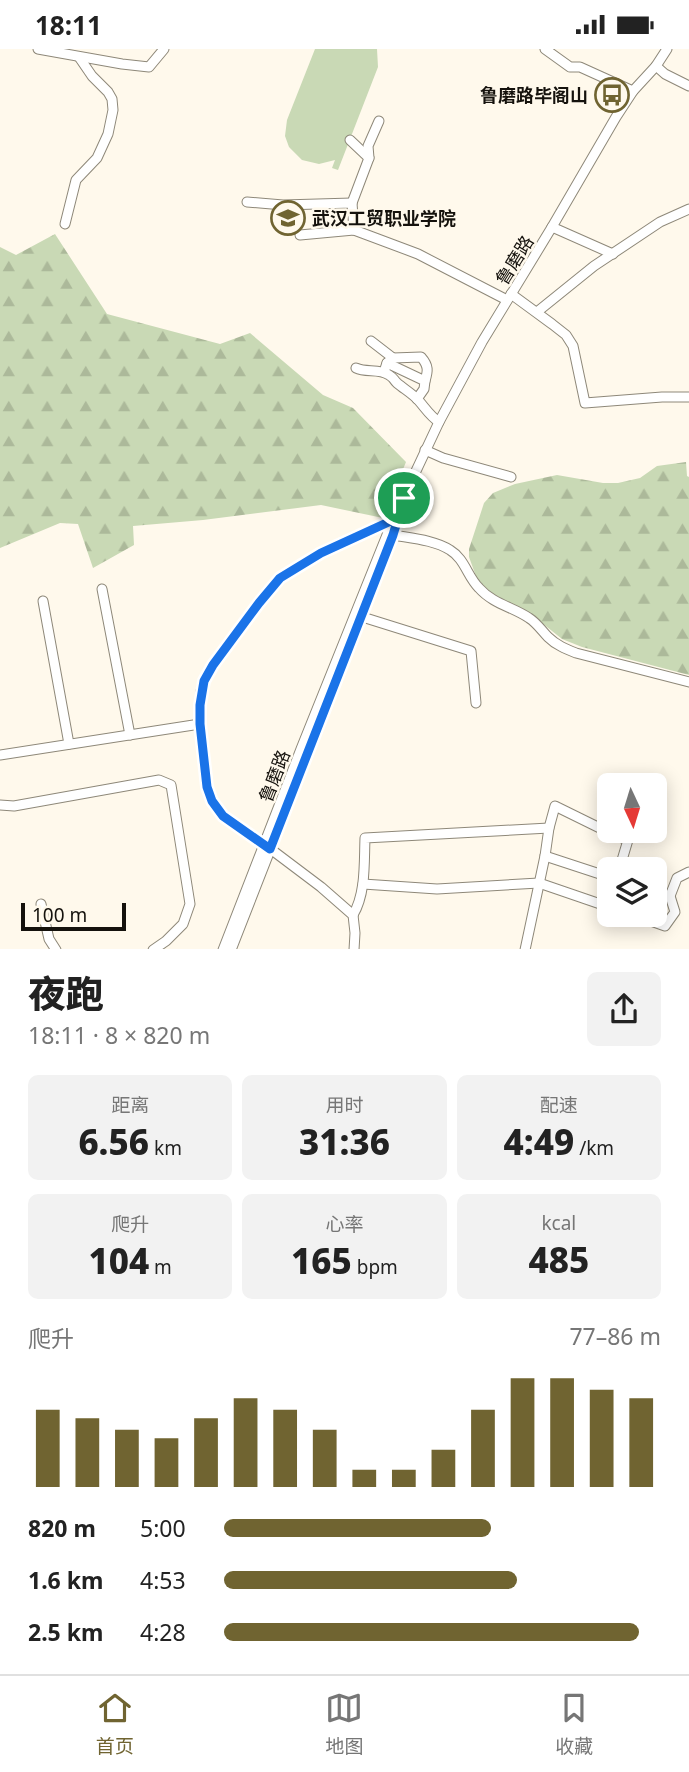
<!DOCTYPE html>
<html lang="zh">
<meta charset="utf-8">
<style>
:root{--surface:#fff;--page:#f2f2f2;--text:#222;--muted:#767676;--line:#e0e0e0;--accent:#706431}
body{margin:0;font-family:"Noto Sans","Noto Sans SC",sans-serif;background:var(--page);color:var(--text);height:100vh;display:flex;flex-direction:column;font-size:26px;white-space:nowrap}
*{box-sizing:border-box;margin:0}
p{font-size:23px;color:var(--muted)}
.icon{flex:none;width:38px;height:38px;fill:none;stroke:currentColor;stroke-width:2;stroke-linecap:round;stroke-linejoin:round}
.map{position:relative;height:900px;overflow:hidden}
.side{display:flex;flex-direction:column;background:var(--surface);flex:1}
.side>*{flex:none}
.needle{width:46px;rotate:176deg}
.fabs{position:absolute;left:597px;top:724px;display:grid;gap:14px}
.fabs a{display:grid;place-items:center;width:70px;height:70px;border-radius:10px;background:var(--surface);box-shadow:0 4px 18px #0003;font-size:35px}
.scale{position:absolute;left:21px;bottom:18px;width:105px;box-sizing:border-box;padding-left:7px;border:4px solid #15120d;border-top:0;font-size:19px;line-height:24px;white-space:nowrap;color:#15120d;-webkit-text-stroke:5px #fff9ec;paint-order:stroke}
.pin{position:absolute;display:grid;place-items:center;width:60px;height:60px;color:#fff;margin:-30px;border:4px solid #fff;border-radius:50%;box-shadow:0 2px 7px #0007}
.round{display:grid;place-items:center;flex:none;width:74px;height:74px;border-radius:10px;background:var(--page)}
.headline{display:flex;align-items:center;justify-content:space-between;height:119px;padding:0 28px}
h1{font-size:38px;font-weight:800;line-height:52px}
.metrics{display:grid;grid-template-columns:repeat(3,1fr);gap:10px;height:119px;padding:7px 28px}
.metrics div{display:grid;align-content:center;border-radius:10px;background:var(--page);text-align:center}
.metrics b{font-size:35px;font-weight:800}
.metrics small{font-size:19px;font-weight:400}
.metrics p{font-size:19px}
.chart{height:196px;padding:14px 28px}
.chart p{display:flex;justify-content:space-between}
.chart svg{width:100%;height:126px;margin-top:7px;stroke:var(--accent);stroke-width:6}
ul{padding:0 28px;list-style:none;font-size:23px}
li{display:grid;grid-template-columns:112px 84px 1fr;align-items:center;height:52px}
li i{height:18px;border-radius:9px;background:var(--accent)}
.status{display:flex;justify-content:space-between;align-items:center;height:49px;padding:0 35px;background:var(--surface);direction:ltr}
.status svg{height:19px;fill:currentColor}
.tabs{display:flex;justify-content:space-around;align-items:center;height:98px;border-top:2px solid var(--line);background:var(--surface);font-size:19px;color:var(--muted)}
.tabs a{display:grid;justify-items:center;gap:4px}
.tabs .selected{color:var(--accent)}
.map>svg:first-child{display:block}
.forest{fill:url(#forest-firs)}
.garden{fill:#c9d9b5}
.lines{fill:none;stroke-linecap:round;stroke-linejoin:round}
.minor-casing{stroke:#8e8879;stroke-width:11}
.minor{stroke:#fff;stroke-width:9}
.route-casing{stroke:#fff;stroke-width:14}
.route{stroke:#1a73e8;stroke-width:9}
.labels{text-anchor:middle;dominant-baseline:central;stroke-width:5;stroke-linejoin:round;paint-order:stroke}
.poi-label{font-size:18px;font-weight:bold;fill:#15120d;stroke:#fff9ec;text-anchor:end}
.street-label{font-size:18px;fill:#15120d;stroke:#fff9ec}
</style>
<div class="status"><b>18:11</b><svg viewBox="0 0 49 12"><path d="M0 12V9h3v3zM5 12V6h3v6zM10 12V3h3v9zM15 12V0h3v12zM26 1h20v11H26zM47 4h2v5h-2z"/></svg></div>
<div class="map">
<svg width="689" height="901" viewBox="0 0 689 901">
<defs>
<pattern id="forest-firs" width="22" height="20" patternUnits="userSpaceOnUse" patternTransform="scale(1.75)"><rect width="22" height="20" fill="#c9d9b5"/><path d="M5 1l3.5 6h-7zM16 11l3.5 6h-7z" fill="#acb99a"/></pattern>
</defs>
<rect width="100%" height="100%" fill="#fff9ec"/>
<!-- forest -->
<g class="forest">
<polygon points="55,185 107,265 220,295 250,284 323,346 353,359 406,413 383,469 321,456 203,471 133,477 134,496 93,519 78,475 60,474 0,499 0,198 16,206"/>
<polygon points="686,413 687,427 689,428 689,626 582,598 562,590 532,566 521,559 502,551 482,537 477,530 469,508 469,500 484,454 493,444 515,435 557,426 603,434 618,434 640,429 657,417"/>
</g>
<!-- garden -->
<polygon class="garden" points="315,0 377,0 378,18 338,121 332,119 335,111 319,115 302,111 289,98 285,87 287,71"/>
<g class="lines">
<!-- minor casing -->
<g class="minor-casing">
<g id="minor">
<polyline points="38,0 122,15 149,18 164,0"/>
<polyline points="545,0 570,18 580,18 633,42"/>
<polyline points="656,17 665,25 689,37"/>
<polyline points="350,91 369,109 352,154"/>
<polyline points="369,109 368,97 379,72"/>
<polyline points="247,153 283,156 352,154 354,181"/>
<polyline points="65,175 76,131 97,109 108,85 113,61 112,50 108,43 92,27 79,8"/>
<polyline points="552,178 613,205"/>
<polyline points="300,186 354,181 418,205 507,251"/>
<polyline points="511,245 552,275 566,286 573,297 585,354 662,348 689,348"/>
<polyline points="537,263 594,217 660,173 689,160"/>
<polyline points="371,292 393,309"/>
<path d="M387,314l6,-5 28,-1c8,9 7,14 4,24"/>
<path d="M356,319c10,5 23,0 33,7 6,4 3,3 8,8 7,6 16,11 22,18 7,8 11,15 20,21"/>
<polyline points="384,323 387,314 425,332 424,340 417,350"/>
<polyline points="425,401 443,409 511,428"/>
<path d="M388,485c19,4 45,5 62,16 15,9 17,26 29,38 14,16 34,19 50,30 8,5 13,13 19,19 8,8 18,12 28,16l113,29"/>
<polyline points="102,540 130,686"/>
<polyline points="43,552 69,695"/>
<polyline points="356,566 471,602 476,654"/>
<polyline points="0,706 200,675"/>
<polyline points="0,756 14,757 159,731 171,736 190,855 183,875 166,892 153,901"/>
<polyline points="545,807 609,828"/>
<polyline points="363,835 437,840 539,834 609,858"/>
<polyline points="654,842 670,847 677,829 689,823"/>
<polyline points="41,855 49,890 56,901"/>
<path d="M353,866c13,-22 11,-52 12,-77l184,-10"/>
<polyline points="634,866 665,877 675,863 670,847"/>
<polyline points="223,901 301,700 393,471 439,373 482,293 552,178 616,68 633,42 656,17 667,0"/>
<polyline points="231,901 380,520"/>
<polyline points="354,901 355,884 353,866 321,838 264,795 223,767 212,752 207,738 200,675 201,642 204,632 213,616 259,554 280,529 321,504 393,471"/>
<polyline points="525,901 545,807 549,779 555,757 614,786 628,791 619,821"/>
</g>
</g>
<!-- minor -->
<use href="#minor" class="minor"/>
</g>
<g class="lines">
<!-- route casing -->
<g class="route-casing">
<polygon id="route" points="404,449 393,486 270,800 223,767 212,752 207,738 200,675 200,656 204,632 213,616 259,554 280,529 321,504 393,471"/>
</g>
<!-- route -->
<use href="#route" class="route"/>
</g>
<!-- icons -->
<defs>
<g id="bus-ring" transform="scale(1.75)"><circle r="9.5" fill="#fff9ec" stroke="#706431" stroke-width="1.5"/><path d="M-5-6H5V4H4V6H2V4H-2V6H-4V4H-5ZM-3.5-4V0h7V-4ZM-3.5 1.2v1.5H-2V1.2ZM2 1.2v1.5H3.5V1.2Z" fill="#706431"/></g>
<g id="university-ring" transform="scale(1.75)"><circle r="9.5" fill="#fff9ec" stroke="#706431" stroke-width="1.5"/><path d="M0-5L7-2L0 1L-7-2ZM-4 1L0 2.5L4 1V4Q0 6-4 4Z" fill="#706431"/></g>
</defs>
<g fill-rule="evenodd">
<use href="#bus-ring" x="612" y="46"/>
<use href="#university-ring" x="288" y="169"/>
</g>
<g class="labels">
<!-- poi labels -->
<g class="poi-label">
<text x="588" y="46">鲁磨路毕阁山</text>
<text x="312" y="169" text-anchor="start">武汉工贸职业学院</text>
</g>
<!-- street labels -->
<g class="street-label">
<text transform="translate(514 211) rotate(-58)">鲁磨路</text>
<text transform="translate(274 727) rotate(-69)">鲁磨路</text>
</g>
</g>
</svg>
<div class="fabs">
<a><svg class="needle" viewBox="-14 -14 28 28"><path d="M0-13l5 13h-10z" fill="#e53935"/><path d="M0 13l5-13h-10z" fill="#767676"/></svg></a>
<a><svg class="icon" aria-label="layers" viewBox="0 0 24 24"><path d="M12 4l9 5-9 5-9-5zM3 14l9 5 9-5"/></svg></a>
</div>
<div class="scale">100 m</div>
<div class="pin" style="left:404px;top:449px;background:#1e9e55"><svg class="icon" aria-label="arrive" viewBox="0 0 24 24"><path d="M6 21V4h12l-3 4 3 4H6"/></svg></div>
</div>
<section class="side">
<div class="headline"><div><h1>夜跑</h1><p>18:11 · 8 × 820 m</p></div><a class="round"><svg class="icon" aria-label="share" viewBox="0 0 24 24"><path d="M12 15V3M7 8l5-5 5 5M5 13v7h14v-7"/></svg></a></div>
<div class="metrics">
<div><p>距离</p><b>6.56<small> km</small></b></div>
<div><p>用时</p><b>31:36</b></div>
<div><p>配速</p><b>4:49<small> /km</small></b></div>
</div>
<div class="metrics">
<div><p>爬升</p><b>104<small> m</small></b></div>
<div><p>心率</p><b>165<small> bpm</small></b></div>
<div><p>kcal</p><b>485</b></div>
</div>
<div class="chart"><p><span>爬升</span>77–86 m</p>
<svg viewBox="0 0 160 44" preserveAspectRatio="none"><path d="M5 44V17M15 44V20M25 44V24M35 44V27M45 44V20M55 44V13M65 44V17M75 44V24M85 44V38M95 44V38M105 44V31M115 44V17M125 44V6M135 44V6M145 44V10M155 44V13"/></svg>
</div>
<ul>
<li><b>820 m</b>5:00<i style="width:61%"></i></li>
<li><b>1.6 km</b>4:53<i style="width:67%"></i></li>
<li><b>2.5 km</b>4:28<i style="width:95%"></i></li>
</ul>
</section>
<nav class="tabs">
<a class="selected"><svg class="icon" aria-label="home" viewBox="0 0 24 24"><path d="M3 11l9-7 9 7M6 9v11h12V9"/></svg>首页</a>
<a><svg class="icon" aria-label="map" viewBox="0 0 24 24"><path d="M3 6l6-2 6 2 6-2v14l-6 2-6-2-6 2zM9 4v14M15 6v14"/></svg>地图</a>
<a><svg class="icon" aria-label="saved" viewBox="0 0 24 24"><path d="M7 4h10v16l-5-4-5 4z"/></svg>收藏</a>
</nav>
